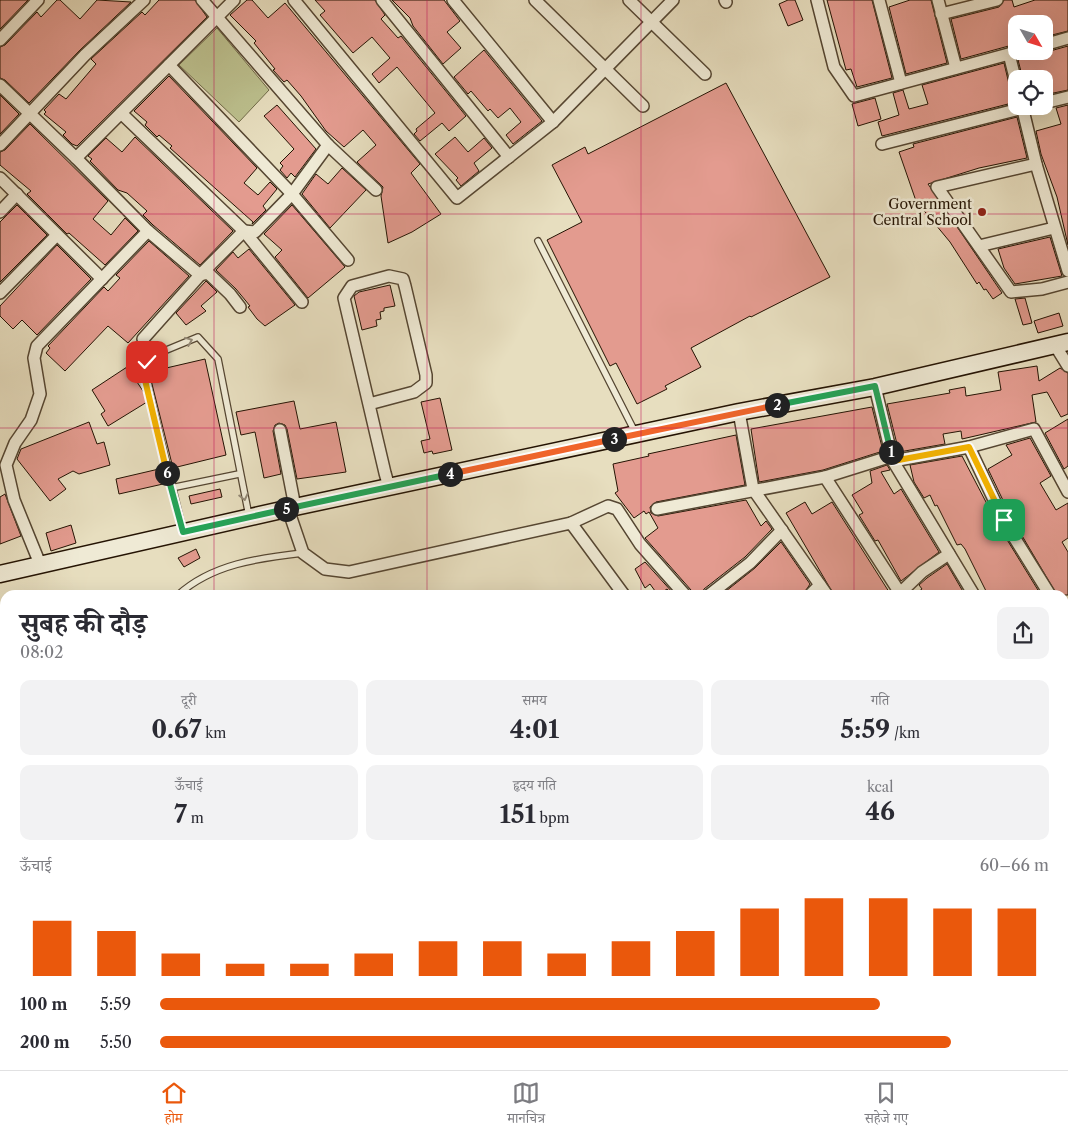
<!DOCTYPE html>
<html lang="hi">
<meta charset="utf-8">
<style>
:root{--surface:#fff;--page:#f2f2f3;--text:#2b2b33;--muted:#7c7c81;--line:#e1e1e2;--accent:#ea580c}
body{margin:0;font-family:"Libre Caslon Text","Noto Serif Devanagari",serif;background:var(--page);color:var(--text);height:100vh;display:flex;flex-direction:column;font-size:19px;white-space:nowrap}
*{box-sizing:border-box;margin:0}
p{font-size:16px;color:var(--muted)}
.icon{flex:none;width:28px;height:28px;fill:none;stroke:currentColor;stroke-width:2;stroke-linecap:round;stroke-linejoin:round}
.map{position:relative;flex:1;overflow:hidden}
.sheet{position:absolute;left:0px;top:590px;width:1069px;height:480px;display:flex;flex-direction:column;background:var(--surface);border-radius:15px 15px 0 0;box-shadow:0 5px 20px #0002}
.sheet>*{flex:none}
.needle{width:32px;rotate:129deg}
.tools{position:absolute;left:1008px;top:15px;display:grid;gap:10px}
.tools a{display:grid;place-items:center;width:45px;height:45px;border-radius:10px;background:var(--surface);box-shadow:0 5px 20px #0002;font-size:25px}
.pin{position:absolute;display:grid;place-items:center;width:42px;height:42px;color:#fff;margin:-21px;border-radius:10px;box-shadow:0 2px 8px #0006}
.km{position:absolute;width:25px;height:25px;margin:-12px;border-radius:50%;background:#222;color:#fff;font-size:14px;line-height:25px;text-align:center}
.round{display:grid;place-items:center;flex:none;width:52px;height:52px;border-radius:10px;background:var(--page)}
.summary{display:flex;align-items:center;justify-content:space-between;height:85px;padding:0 20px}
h1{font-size:28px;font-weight:700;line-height:38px}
.figures{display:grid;grid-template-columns:repeat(3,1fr);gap:8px;height:85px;padding:5px 20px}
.figures div{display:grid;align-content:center;border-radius:10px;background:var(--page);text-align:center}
.figures b{font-size:25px;font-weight:700}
.figures small{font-size:14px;font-weight:400}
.figures p{font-size:14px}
.chart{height:140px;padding:10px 20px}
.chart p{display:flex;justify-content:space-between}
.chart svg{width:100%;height:90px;margin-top:5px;stroke:var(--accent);stroke-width:6}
ul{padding:0 20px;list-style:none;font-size:16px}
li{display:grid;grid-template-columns:80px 60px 1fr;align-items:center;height:38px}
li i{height:12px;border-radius:6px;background:var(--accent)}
.tab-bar{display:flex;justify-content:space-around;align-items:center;height:70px;border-top:1px solid var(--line);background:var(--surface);font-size:14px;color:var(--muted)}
.tab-bar a{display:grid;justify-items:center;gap:2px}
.tab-bar .current{color:var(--accent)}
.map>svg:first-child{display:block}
.green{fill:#bcc08e;stroke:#706a48}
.building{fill:#e39b8f;stroke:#241303}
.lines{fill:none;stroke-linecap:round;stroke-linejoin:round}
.lane-casing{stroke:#554632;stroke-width:8}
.street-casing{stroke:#554632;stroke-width:14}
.secondary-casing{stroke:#241303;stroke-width:19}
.lane{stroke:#efead5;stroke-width:5.5}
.street{stroke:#efead5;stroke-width:11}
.secondary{stroke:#efead5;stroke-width:16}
.oneway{stroke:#948976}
.split-1-casing{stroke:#fff;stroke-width:10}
.split-2-casing{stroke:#fff;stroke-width:10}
.split-3-casing{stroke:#fff;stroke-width:10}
.split-4-casing{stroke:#fff;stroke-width:10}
.split-5-casing{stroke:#fff;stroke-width:10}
.split-6-casing{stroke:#fff;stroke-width:10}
.split-7-casing{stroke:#fff;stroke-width:10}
.split-1{stroke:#f5b400;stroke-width:6}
.split-2{stroke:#22a559;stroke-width:6}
.split-3{stroke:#f0652b;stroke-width:6}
.split-4{stroke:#f0652b;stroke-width:6}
.split-5{stroke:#22a559;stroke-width:6}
.split-6{stroke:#22a559;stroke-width:6}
.split-7{stroke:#f5b400;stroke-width:6}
.grid{fill:none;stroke:#c2185b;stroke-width:1;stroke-opacity:0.55}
.poi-dot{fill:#8f2418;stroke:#efead5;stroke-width:2}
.labels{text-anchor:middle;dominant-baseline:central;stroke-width:5;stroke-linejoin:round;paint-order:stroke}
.poi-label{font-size:14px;fill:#241303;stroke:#efead5;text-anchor:end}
</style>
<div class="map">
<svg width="1068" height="1070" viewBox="0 0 1068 1070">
<rect width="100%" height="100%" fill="#e7debf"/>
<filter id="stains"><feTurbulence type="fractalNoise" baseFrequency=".004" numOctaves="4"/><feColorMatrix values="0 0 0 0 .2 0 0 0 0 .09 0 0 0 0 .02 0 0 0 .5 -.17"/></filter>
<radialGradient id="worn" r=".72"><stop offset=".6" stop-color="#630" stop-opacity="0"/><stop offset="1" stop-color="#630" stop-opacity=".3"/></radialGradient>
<!-- green -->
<polygon class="green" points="217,28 269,90 239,122 179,65"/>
<!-- building -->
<g class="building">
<polygon points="0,0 28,0 0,29"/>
<polygon points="57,0 60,0 80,19 97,0 131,2 80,50 29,103 5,80 0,78 0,47 5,45 37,12 41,17"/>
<polygon points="159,0 195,0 207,17 77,146 72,144 63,135 66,132 44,114 46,112 44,110 59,94 66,99 96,64 91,59 142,12 145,15"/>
<polygon points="247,0 252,0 268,18 285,3 420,164 411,173 441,214 412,232 388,243 381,196 383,187 357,162 376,145 363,130 344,147 326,131 301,96 287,80 284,82 273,70 275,69 254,43 256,41 230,15"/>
<polygon points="315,0 375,0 385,15 381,19 398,38 401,36 466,116 449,131 442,123 420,141 414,134 417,131 416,129 435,113 397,67 379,83 372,74 390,58 372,37 353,53 320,15 325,11"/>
<polygon points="392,0 444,0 460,21 447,32 461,48 443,64 413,26 410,18"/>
<polygon points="788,0 795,0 803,20 788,26 779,4"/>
<polygon points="827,0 872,0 892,78 857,87 851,69 846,70"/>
<polygon points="910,0 931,0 947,63 906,74 889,7"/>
<polygon points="1004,0 1012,0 1014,7 1035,0 1068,0 1068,31 1044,37 1044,24 1016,24 1016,44 961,59 951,19 999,7"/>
<polygon points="1068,46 1068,90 1044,95 1044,79 1023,79 1018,60"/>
<polygon points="484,50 542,121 513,144 506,135 521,122 510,108 498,118 490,109 488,111 471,91 468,94 454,77"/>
<polygon points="1004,63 1009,84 1016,89 1016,102 882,136 878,122 899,115 893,93 903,90 909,109 928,104 922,85"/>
<polygon points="169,76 257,168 244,183 258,195 270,182 277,189 263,206 266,210 252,224 253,222 170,148 172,146 159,135 157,137 145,125 147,122 134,111"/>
<polygon points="726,83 830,277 751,317 750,316 691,348 701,367 665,386 667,389 637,404 616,363 610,366 547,240 582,222 552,165 585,147 588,154"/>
<polygon points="0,95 19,114 0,134"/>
<polygon points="875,98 881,119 858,126 852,104"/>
<polygon points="277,105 316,149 295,177 291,173 287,178 280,170 283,166 280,163 294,149 264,116"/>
<polygon points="1068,105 1068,245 1057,197 1041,154 1036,131 1061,124 1056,108"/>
<polygon points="1017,117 1027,158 979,168 928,184 1002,293 993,299 986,289 984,290 979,282 977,284 950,242 916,201 899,152 914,147 913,144"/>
<polygon points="30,124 108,201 93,219 111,235 125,218 138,231 105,265 69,233 67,234 27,194 31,191 0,165 0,152 5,150"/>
<polygon points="135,137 233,231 200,265 153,225 143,215 147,211 127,193 118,190 90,161 92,159 88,156 106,138 122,152"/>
<polygon points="455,137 468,152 484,138 492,148 474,163 479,171 461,186 456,180 458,178 435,154"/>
<polygon points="342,168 366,190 330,228 302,194 316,174 328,184"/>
<polygon points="17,205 47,235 0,282 0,222"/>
<polygon points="292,205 345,267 308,298 275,257 282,250 264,234"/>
<polygon points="1050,237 1062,276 1015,284 1004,268 998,249"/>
<polygon points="149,241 189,276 128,343 108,326 65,371 46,353 50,348 48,346 104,287 108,291 120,278 116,275"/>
<polygon points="57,245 91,279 37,335 22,320 13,329 0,316 0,306"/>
<polygon points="249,249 295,305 265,326 257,319 248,307 250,306 236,289 216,270 233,252 238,258"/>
<polygon points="206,281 217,292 201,306 206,311 186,325 176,313"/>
<polygon points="390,285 395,306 384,308 384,311 380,312 381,319 376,320 377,326 362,330 354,296 359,292"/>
<polygon points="1025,298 1032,323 1023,325 1015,299"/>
<polygon points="1059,313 1063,326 1038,333 1034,321"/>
<polygon points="205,359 226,455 173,468 149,372"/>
<polygon points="1037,366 1039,381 1060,368 1068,373 1068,414 1061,417 1047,392 1032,395 1036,422 962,439 961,431 943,434 945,444 899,452 887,404 950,393 949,390 965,387 966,396 1001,390 998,372"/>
<polygon points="127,367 145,394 147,402 108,426 101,414 105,411 92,390"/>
<polygon points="440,398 452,450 433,454 432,451 424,453 421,441 430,439 421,402"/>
<polygon points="294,401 300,429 336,422 346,472 297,479 287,429 285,425 279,423 275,425 273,431 281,474 264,478 255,432 241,435 236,412"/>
<polygon points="872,407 883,451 823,470 759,482 751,429"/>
<polygon points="1068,419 1068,466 1064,469 1045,433"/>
<polygon points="89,422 97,444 104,442 110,465 79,474 73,471 58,479 66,489 50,501 17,459 21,449"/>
<polygon points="736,435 745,485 656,502 650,507 651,513 658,516 746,500 761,526 766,521 772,529 745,557 704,589 702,595 692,595 691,590 645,538 658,528 649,512 646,514 644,511 634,518 615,493 618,491 613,464 649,456 648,454"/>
<polygon points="1030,438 1051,476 1040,483 1056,510 1068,503 1068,538 1062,542 1068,552 1068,595 1057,595 1011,517 988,469 1012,455 1006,445"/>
<polygon points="962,456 998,525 1041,595 988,595 965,549 961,544 957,545 937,505 935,506 930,495 924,498 914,482 910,465"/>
<polygon points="887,465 890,470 881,472 894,494 901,489 939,552 901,581 878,540 875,541 859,515 863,513 852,495 872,483 870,471"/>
<polygon points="159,469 163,484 119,494 116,479"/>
<polygon points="220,489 222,497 191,504 189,496"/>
<polygon points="5,494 21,536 0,544 0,497"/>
<polygon points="805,502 812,514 832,502 891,595 834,595 786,513"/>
<polygon points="71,525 76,543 51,551 46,533"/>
<polygon points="781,542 810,584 803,595 721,595 755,568"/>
<polygon points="196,549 200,558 184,567 178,558"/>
<polygon points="645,562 674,594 672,595 667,589 658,595 650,584 645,588 635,569"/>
<polygon points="947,564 965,595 914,595 922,589 919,585 927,578"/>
</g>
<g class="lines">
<!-- lane casing -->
<g class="lane-casing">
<g id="lane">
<polyline points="538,241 635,432"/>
<polyline points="171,488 239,474"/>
<polyline points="183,530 144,371 152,356 198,337 218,359 249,516"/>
<path d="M178,595c34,-31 81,-37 125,-42"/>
<polyline points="0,721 5,720"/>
<polyline points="0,846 5,852"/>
<polyline points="0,1035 5,1028"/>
<polyline points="207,1065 211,1070"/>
<polyline points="556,1065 561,1070"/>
<polyline points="346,1070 352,1065"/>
<polyline points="440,1070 445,1065"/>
</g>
</g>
<!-- street casing -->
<g class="street-casing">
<g id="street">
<polyline points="202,0 328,145 376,190"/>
<polyline points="294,0 457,198 553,122 673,0"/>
<polyline points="382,0 509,157"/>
<polyline points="453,0 553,122"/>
<polyline points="535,0 643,106"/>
<polyline points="629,0 705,74"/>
<polyline points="725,0 726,2"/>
<polyline points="817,0 834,67 854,96 1020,51"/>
<polyline points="879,0 901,83"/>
<polyline points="938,0 956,68"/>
<polyline points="941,14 997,0"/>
<polyline points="0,40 38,0"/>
<polyline points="1044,45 1068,38"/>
<polyline points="1009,54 1016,82"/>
<polyline points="169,65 292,194 348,260"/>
<polyline points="0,85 76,158 148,231 200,275 208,273 230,294 240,307"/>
<polyline points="1044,103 1068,97"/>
<polyline points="1022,106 1036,164 1068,271"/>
<polyline points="121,113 244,231 302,302"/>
<polyline points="882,144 1031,106"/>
<polyline points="0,145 85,55 144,0"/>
<polyline points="76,158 234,0"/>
<polyline points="1036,164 937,187 1011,292 1042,289 1068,282"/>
<polyline points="0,178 102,279"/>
<polyline points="0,212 17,194"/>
<polyline points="979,246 1054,228"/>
<polyline points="0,293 57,235"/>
<polyline points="143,339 200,275 244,231 255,232 292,194 328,145"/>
<polyline points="1055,345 1068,366"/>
<polyline points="875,387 893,461 974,595"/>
<polyline points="369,404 414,392 426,383 426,375 405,286 403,279 389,276 352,286 344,298 385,473 389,487"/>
<polyline points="739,412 753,489 827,595"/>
<polyline points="280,430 295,507"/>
<polyline points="969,447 1004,521 1050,595"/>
<polyline points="893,461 969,447 1034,429 1068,492"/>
<polyline points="825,477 900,593"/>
<polyline points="288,509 303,553 325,569 349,572 571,523 624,595"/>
<polyline points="657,509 825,477 892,456"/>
<polyline points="571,523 608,506 617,509 640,544 685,595"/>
<polyline points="40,564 14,500 6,465 15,443 31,420 40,394 34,358 37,346 148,231"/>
<polyline points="709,595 750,563 782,530"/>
<polyline points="810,595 820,585"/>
<polyline points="898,595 922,572 949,554"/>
<polyline points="1064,616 1068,623"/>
<polyline points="1064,720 1068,717"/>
<polyline points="1064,741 1068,748"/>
<polyline points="1064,817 1068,814"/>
<polyline points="1064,917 1068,915"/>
<polyline points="1064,1043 1068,1042"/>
<polyline points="893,1065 895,1070"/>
<polyline points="975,1065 977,1070"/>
</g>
</g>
<!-- secondary casing -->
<g class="secondary-casing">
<polyline id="secondary" points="0,574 295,507 739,412 875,387 1068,342"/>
</g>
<!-- lane -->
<use href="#lane" class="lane"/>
<!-- street -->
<use href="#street" class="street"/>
<!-- secondary -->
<use href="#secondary" class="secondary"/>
</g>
<!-- one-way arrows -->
<defs><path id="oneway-chevron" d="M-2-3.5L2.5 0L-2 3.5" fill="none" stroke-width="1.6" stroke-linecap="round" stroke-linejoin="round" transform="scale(1.25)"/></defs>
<g class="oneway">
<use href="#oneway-chevron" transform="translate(189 341) rotate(-22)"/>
<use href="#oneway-chevron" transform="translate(244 497) rotate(77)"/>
</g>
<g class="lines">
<!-- split-1 casing -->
<g class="split-1-casing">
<polyline id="split-1" points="891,452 893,461 969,447 1004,520"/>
</g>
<!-- split-2 casing -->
<g class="split-2-casing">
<polyline id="split-2" points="777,405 875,386 891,452"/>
</g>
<!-- split-3 casing -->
<g class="split-3-casing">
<polyline id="split-3" points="614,439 777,405"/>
</g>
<!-- split-4 casing -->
<g class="split-4-casing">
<polyline id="split-4" points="450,474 614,439"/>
</g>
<!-- split-5 casing -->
<g class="split-5-casing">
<polyline id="split-5" points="286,509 450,474"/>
</g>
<!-- split-6 casing -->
<g class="split-6-casing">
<polyline id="split-6" points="167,473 183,532 286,509"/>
</g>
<!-- split-7 casing -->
<g class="split-7-casing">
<polyline id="split-7" points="147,362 144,371 145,380 167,473"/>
</g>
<!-- split-1 -->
<use href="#split-1" class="split-1"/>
<!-- split-2 -->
<use href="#split-2" class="split-2"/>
<!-- split-3 -->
<use href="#split-3" class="split-3"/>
<!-- split-4 -->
<use href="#split-4" class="split-4"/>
<!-- split-5 -->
<use href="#split-5" class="split-5"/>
<!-- split-6 -->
<use href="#split-6" class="split-6"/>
<!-- split-7 -->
<use href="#split-7" class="split-7"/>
</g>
<!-- grid -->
<path class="grid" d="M214,0v595M427,0v595M641,0v595M854,0v595M0,214h1068M0,428h1068M0,642h5M1064,642h4M0,856h5M1064,856h4M214,1065v5M427,1065v5M641,1065v5M854,1065v5"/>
<!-- markers -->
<circle class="poi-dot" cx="982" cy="212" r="5"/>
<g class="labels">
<!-- poi labels -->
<g class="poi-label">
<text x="972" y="204">Government<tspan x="972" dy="16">Central School</tspan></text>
</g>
</g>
<rect width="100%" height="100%" filter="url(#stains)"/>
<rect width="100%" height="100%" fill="url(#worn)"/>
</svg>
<div class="tools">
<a><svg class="needle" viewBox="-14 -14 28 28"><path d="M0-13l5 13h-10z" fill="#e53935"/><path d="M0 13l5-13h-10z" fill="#7c7c81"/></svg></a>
<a><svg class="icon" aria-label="locate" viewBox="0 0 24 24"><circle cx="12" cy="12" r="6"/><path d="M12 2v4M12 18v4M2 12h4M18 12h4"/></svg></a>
</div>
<div class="pin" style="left:1004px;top:520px;background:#1e9e55"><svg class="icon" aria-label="arrive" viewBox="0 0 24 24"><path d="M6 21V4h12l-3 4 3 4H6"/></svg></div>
<div class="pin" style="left:147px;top:362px;background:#d93025"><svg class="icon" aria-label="check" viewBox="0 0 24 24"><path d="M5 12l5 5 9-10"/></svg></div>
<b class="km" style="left:891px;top:452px">1</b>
<b class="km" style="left:777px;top:405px">2</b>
<b class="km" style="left:614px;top:439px">3</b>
<b class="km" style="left:450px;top:474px">4</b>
<b class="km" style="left:286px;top:509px">5</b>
<b class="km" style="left:167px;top:473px">6</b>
<section class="sheet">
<div class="summary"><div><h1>सुबह की दौड़</h1><p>08:02</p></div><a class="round"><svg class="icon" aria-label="share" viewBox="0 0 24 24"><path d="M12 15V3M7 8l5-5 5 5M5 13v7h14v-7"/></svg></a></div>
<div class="figures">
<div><p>दूरी</p><b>0.67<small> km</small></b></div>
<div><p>समय</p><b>4:01</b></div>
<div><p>गति</p><b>5:59<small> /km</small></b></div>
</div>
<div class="figures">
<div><p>ऊँचाई</p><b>7<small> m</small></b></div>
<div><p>हृदय गति</p><b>151<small> bpm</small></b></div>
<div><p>kcal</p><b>46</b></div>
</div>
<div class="chart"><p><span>ऊँचाई</span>60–66 m</p>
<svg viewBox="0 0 160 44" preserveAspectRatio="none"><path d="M5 44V17M15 44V22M25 44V33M35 44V38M45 44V38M55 44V33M65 44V27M75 44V27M85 44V33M95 44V27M105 44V22M115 44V11M125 44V6M135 44V6M145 44V11M155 44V11"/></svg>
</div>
<ul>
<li><b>100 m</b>5:59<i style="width:81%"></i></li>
<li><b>200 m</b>5:50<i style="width:89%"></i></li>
</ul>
</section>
</div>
<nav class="tab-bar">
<a class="current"><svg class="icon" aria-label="home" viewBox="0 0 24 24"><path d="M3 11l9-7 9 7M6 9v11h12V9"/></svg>होम</a>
<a><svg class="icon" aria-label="map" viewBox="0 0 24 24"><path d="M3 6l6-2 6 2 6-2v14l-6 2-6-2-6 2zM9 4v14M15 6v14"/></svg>मानचित्र</a>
<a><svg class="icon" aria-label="saved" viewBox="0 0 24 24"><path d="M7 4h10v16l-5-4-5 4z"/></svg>सहेजे गए</a>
</nav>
